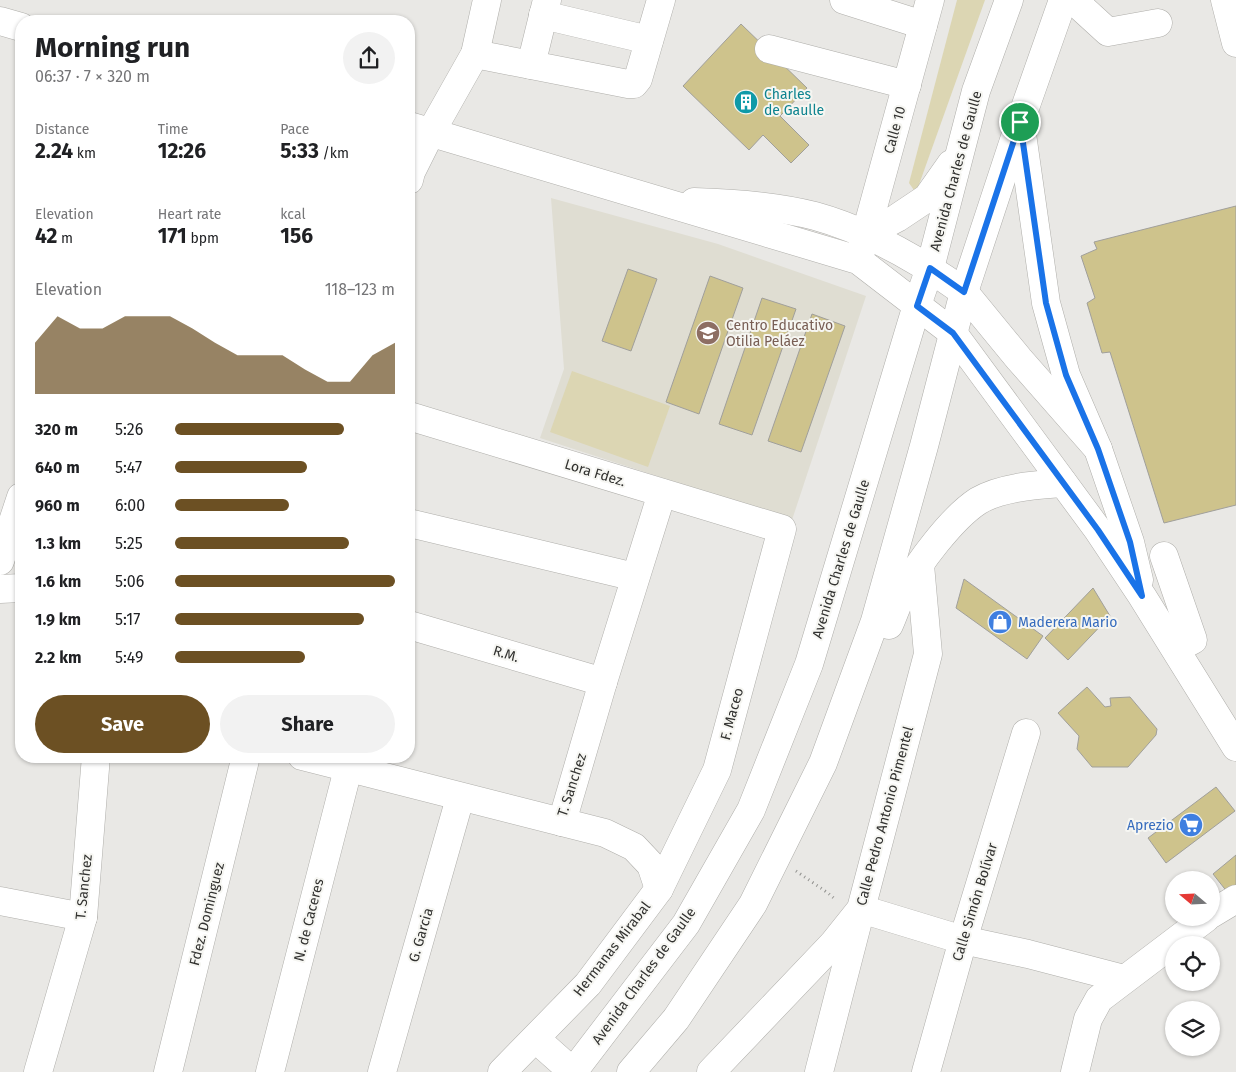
<!DOCTYPE html>
<meta charset="utf-8">
<style>
:root{--surface:#fff;--page:#f2f2f2;--text:#202124;--muted:#757577;--accent:#6c5023}
body{margin:0;font-family:"Fira Sans",sans-serif;background:var(--page);color:var(--text);height:100vh;display:flex;flex-direction:column;font-size:19px;white-space:nowrap}
*{box-sizing:border-box;margin:0}
p{font-size:16px;color:var(--muted)}
.icon{flex:none;width:28px;height:28px;fill:none;stroke:currentColor;stroke-width:2;stroke-linecap:round;stroke-linejoin:round}
.map{position:relative;flex:1;overflow:hidden}
.details{position:absolute;left:15px;top:15px;width:400px;height:748px;display:flex;flex-direction:column;background:var(--surface);border-radius:20px;box-shadow:0 1px 4px #0004}
.details>*{flex:none}
.needle{width:32px;rotate:289deg}
.tools{position:absolute;left:1165px;top:871px;display:grid;gap:10px}
.tools a{display:grid;place-items:center;width:55px;height:55px;border-radius:50%;background:var(--surface);box-shadow:0 1px 4px #0004;font-size:25px}
.pin{position:absolute;display:grid;place-items:center;width:42px;height:42px;color:#fff;margin:-21px;border:2px solid #fff;border-radius:50%;box-shadow:0 1px 5px #0007}
.round{display:grid;place-items:center;flex:none;width:52px;height:52px;border-radius:26px;background:var(--page)}
.summary{display:flex;align-items:center;justify-content:space-between;height:85px;padding:0 20px}
h1{font-size:28px;font-weight:700;line-height:38px}
.stats{display:grid;grid-template-columns:repeat(3,1fr);gap:8px;height:85px;padding:5px 20px}
.stats div{display:grid;align-content:center}
.stats b{font-size:21px;font-weight:700}
.stats small{font-size:14px;font-weight:400}
.stats p{font-size:14px}
.chart{height:140px;padding:10px 20px}
.chart p{display:flex;justify-content:space-between}
.chart svg{width:100%;height:90px;margin-top:5px;fill:var(--accent);opacity:.7}
.action{display:flex;gap:10px;margin-top:auto;padding:10px 20px}
.action a{flex:1;height:58px;border-radius:30px;background:var(--accent);color:#fff;font-size:20px;font-weight:700;line-height:58px;text-align:center}
.action a+a{background:var(--page);color:var(--text)}
ul{padding:0 20px;list-style:none;font-size:16px}
li{display:grid;grid-template-columns:80px 60px 1fr;align-items:center;height:38px}
li i{height:12px;border-radius:6px;background:var(--accent)}
.map>svg:first-child{display:block}
.built{fill:#dfddd2}
.green{fill:#dcd6b3}
.building{fill:#cec38c;stroke:#a09f9b}
.lines{fill:none;stroke-linecap:round;stroke-linejoin:round}
.minor-casing{stroke:#afaeaa;stroke-width:29}
.major-casing{stroke:#afaeaa;stroke-width:29}
.path{stroke:#92928f;stroke-width:3;stroke-dasharray:1 4;stroke-linecap:butt}
.minor{stroke:#fff;stroke-width:28}
.major{stroke:#fff;stroke-width:28}
.route-casing{stroke:#fff;stroke-width:10}
.route{stroke:#1a73e8;stroke-width:6}
.labels{text-anchor:middle;dominant-baseline:central;stroke-width:4;stroke-linejoin:round;paint-order:stroke}
.culture-label{font-size:14px;fill:#0d838f;stroke:#f6f6f2;text-anchor:start}
.street-label{font-size:14px;fill:#323230;stroke:#f6f6f2}
.education-label{font-size:14px;fill:#785e54;stroke:#f6f6f2;text-anchor:start}
.shop-label{font-size:14px;fill:#366cbe;stroke:#f6f6f2;text-anchor:start}
</style>
<div class="map">
<svg width="1236" height="1072" viewBox="0 0 1236 1072">
<rect width="100%" height="100%" fill="#e9e8e5"/>
<!-- built -->
<polygon class="built" points="551,198 718,244 866,296 792,520 540,438 564,369"/>
<!-- green -->
<g class="green">
<polygon points="957,0 985,0 916,193 909,183"/>
<polygon points="572,371 670,406 648,467 550,432"/>
</g>
<!-- building -->
<g class="building">
<polygon points="741,24 807,88 780,116 809,145 791,163 763,135 749,150 683,86"/>
<polygon points="1236,206 1236,505 1164,523 1110,352 1102,353 1087,303 1095,298 1081,256 1097,249 1094,242"/>
<polygon points="628,269 657,279 631,351 602,341"/>
<polygon points="710,276 743,288 699,414 666,402"/>
<polygon points="762,298 796,309 752,435 719,424"/>
<polygon points="812,314 845,326 801,452 768,441"/>
<polygon points="964,579 1043,636 1027,659 956,608"/>
<polygon points="1093,588 1110,616 1068,660 1045,638"/>
<polygon points="1087,687 1105,707 1111,706 1110,698 1130,697 1157,729 1156,735 1128,767 1092,767 1077,749 1079,736 1058,713"/>
<polygon points="1216,787 1235,811 1166,863 1148,838"/>
<polygon points="1236,855 1236,886 1228,893 1213,874"/>
</g>
<g class="lines">
<!-- minor casing -->
<g class="minor-casing">
<g id="minor">
<polyline points="844,0 923,25"/>
<polyline points="1073,0 1108,32 1158,23"/>
<polyline points="1225,0 1236,43"/>
<polyline points="543,15 649,40"/>
<polyline points="769,49 907,85"/>
<polyline points="475,54 628,84 634,84 638,79 661,0"/>
<polyline points="531,65 547,0"/>
<polyline points="409,180 411,172 431,132 475,54 487,0"/>
<polyline points="861,251 930,0"/>
<polyline points="964,292 1019,359 1098,449 1130,542 1139,580"/>
<polyline points="953,333 1098,530 1142,596 1236,747"/>
<polyline points="409,416 782,529 717,770 659,889 588,984 502,1072"/>
<polyline points="409,523 635,577"/>
<polyline points="1164,556 1193,640 1176,649"/>
<polyline points="0,561 21,497"/>
<polyline points="0,589 21,588"/>
<polyline points="409,625 603,682"/>
<polyline points="302,756 605,833 634,847 651,865 659,889"/>
<polyline points="562,822 603,682 662,493"/>
<polyline points="0,901 83,917"/>
<polyline points="1211,914 1236,899"/>
<polyline points="546,1048 573,1072"/>
<polyline points="38,1072 83,917 96,756"/>
<polyline points="168,1072 246,756"/>
<polyline points="270,1072 348,769"/>
<polyline points="382,1072 460,798"/>
<polyline points="711,1072 833,944 861,909 928,654 920,565"/>
<polyline points="819,1072 861,909 963,940 1028,954 1124,979"/>
<polyline points="926,1072 963,940 1026,733"/>
<polyline points="1075,1072 1088,1019 1099,999 1206,918"/>
</g>
</g>
<!-- major casing -->
<g class="major-casing">
<g id="major">
<polyline points="0,21 21,27"/>
<polyline points="409,126 858,260 953,333"/>
<polyline points="1021,127 1046,303 1066,375 1098,449"/>
<path d="M694,202c41,1 82,4 121,14 54,15 104,44 149,76"/>
<polyline points="867,234 897,218 927,198 951,164"/>
<path d="M889,625c5,-11 9,-24 15,-35 14,-27 48,-72 74,-89 23,-14 59,-16 85,-18"/>
<polyline points="573,1072 686,924 751,810 809,664 917,305 930,268 976,91 1009,0"/>
<polyline points="631,1072 676,1019 753,904 823,763 875,621 924,446 964,292 1020,122 1063,0"/>
</g>
</g>
<!-- path -->
<polyline class="path" points="796,871 828,893 836,900"/>
<!-- minor -->
<use href="#minor" class="minor"/>
<!-- major -->
<use href="#major" class="major"/>
</g>
<g class="lines">
<!-- route casing -->
<g class="route-casing">
<polygon id="route" points="1020,122 1046,303 1066,375 1098,449 1130,542 1142,596 1098,530 953,333 917,306 930,268 964,292"/>
</g>
<!-- route -->
<use href="#route" class="route"/>
</g>
<!-- icons -->
<defs>
<g id="building-disc" transform="scale(1.25)"><circle r="9.5" fill="#0f9aa8" stroke="#f6f6f2"/><path d="M-4-6H4V6H1V3H-1V6H-4ZM-2.5-4.3h1.7v1.8h-1.7ZM.8-4.3h1.7v1.8H.8ZM-2.5-1h1.7V.8h-1.7ZM.8-1h1.7V.8H.8Z" fill="#fff"/></g>
<g id="school-disc" transform="scale(1.25)"><circle r="9.5" fill="#8d6e63" stroke="#f6f6f2"/><path d="M0-5L7-2L0 1L-7-2ZM-4 1L0 2.5L4 1V4Q0 6-4 4Z" fill="#fff"/></g>
<g id="shop-disc" transform="scale(1.25)"><circle r="9.5" fill="#3f7fe0" stroke="#f6f6f2"/><path d="M-5-2.5h2.3a2.7 3.5 0 0 1 5.4 0H5L5.5 6h-11ZM-1.5-2.5h3a1.5 2.3 0 0 0-3 0Z" fill="#fff"/></g>
<g id="supermarket-disc" transform="scale(1.25)"><circle r="9.5" fill="#3f7fe0" stroke="#f6f6f2"/><path d="M-6-5.5h2.5l.6 2H6L4.5 2H-2.5L-4.4-4H-6ZM-1.5 3.2a1.3 1.3 0 1 0 .1 0ZM3 3.2a1.3 1.3 0 1 0 .1 0Z" fill="#fff"/></g>
</defs>
<g fill-rule="evenodd">
<use href="#building-disc" x="746" y="102"/>
<use href="#school-disc" x="708" y="333"/>
<use href="#shop-disc" x="1000" y="622"/>
<use href="#supermarket-disc" x="1191" y="825"/>
</g>
<g class="labels">
<!-- culture labels -->
<g class="culture-label">
<text x="764" y="94">Charles<tspan x="764" dy="16">de Gaulle</tspan></text>
</g>
<!-- street labels -->
<g class="street-label">
<text transform="translate(895 130) rotate(-75)">Calle 10</text>
<text transform="translate(956 171) rotate(-75)">Avenida Charles de Gaulle</text>
<text transform="translate(595 473) rotate(17)">Lora Fdez.</text>
<text transform="translate(841 559) rotate(-73)">Avenida Charles de Gaulle</text>
<text transform="translate(506 654) rotate(17)">R.M.</text>
<text transform="translate(732 714) rotate(-75)">F. Maceo</text>
<text transform="translate(572 785) rotate(-72)">T. Sanchez</text>
<text transform="translate(885 816) rotate(-75)">Calle Pedro Antonio Pimentel</text>
<text transform="translate(84 887) rotate(-84)">T. Sanchez</text>
<text transform="translate(975 902) rotate(-73)">Calle Simón Bolívar</text>
<text transform="translate(207 914) rotate(-76)">Fdez. Dominguez</text>
<text transform="translate(309 920) rotate(-76)">N. de Caceres</text>
<text transform="translate(421 935) rotate(-74)">G. Garcia</text>
<text transform="translate(612 949) rotate(-52)">Hermanas Mirabal</text>
<text transform="translate(644 976) rotate(-54)">Avenida Charles de Gaulle</text>
</g>
<!-- education labels -->
<g class="education-label">
<text x="726" y="325">Centro Educativo<tspan x="726" dy="16">Otilia Peláez</tspan></text>
</g>
<!-- shop labels -->
<g class="shop-label">
<text x="1018" y="622">Maderera Mario</text>
<text x="1174" y="825" text-anchor="end">Aprezio</text>
</g>
</g>
</svg>
<div class="tools">
<a><svg class="needle" viewBox="-14 -14 28 28"><path d="M0-13l5 13h-10z" fill="#e53935"/><path d="M0 13l5-13h-10z" fill="#757577"/></svg></a>
<a><svg class="icon" aria-label="locate" viewBox="0 0 24 24"><circle cx="12" cy="12" r="6"/><path d="M12 2v4M12 18v4M2 12h4M18 12h4"/></svg></a>
<a><svg class="icon" aria-label="layers" viewBox="0 0 24 24"><path d="M12 4l9 5-9 5-9-5zM3 14l9 5 9-5"/></svg></a>
</div>
<div class="pin" style="left:1020px;top:122px;background:#1e9e55"><svg class="icon" aria-label="arrive" viewBox="0 0 24 24"><path d="M6 21V4h12l-3 4 3 4H6"/></svg></div>
<section class="details">
<div class="summary"><div><h1>Morning run</h1><p>06:37 · 7 × 320 m</p></div><a class="round"><svg class="icon" aria-label="share" viewBox="0 0 24 24"><path d="M12 15V3M7 8l5-5 5 5M5 13v7h14v-7"/></svg></a></div>
<div class="stats">
<div><p>Distance</p><b>2.24<small> km</small></b></div>
<div><p>Time</p><b>12:26</b></div>
<div><p>Pace</p><b>5:33<small> /km</small></b></div>
</div>
<div class="stats">
<div><p>Elevation</p><b>42<small> m</small></b></div>
<div><p>Heart rate</p><b>171<small> bpm</small></b></div>
<div><p>kcal</p><b>156</b></div>
</div>
<div class="chart"><p><span>Elevation</span>118–123 m</p>
<svg viewBox="0 0 160 44" preserveAspectRatio="none"><path d="M0 44V19L10 6L20 12L30 12L40 6L50 6L60 6L70 12L80 19L90 25L100 25L110 25L120 32L130 38L140 38L150 25L160 19V44z"/></svg>
</div>
<ul>
<li><b>320 m</b>5:26<i style="width:77%"></i></li>
<li><b>640 m</b>5:47<i style="width:60%"></i></li>
<li><b>960 m</b>6:00<i style="width:52%"></i></li>
<li><b>1.3 km</b>5:25<i style="width:79%"></i></li>
<li><b>1.6 km</b>5:06<i style="width:100%"></i></li>
<li><b>1.9 km</b>5:17<i style="width:86%"></i></li>
<li><b>2.2 km</b>5:49<i style="width:59%"></i></li>
</ul>
<div class="action"><a>Save</a><a>Share</a></div>
</section>
</div>
